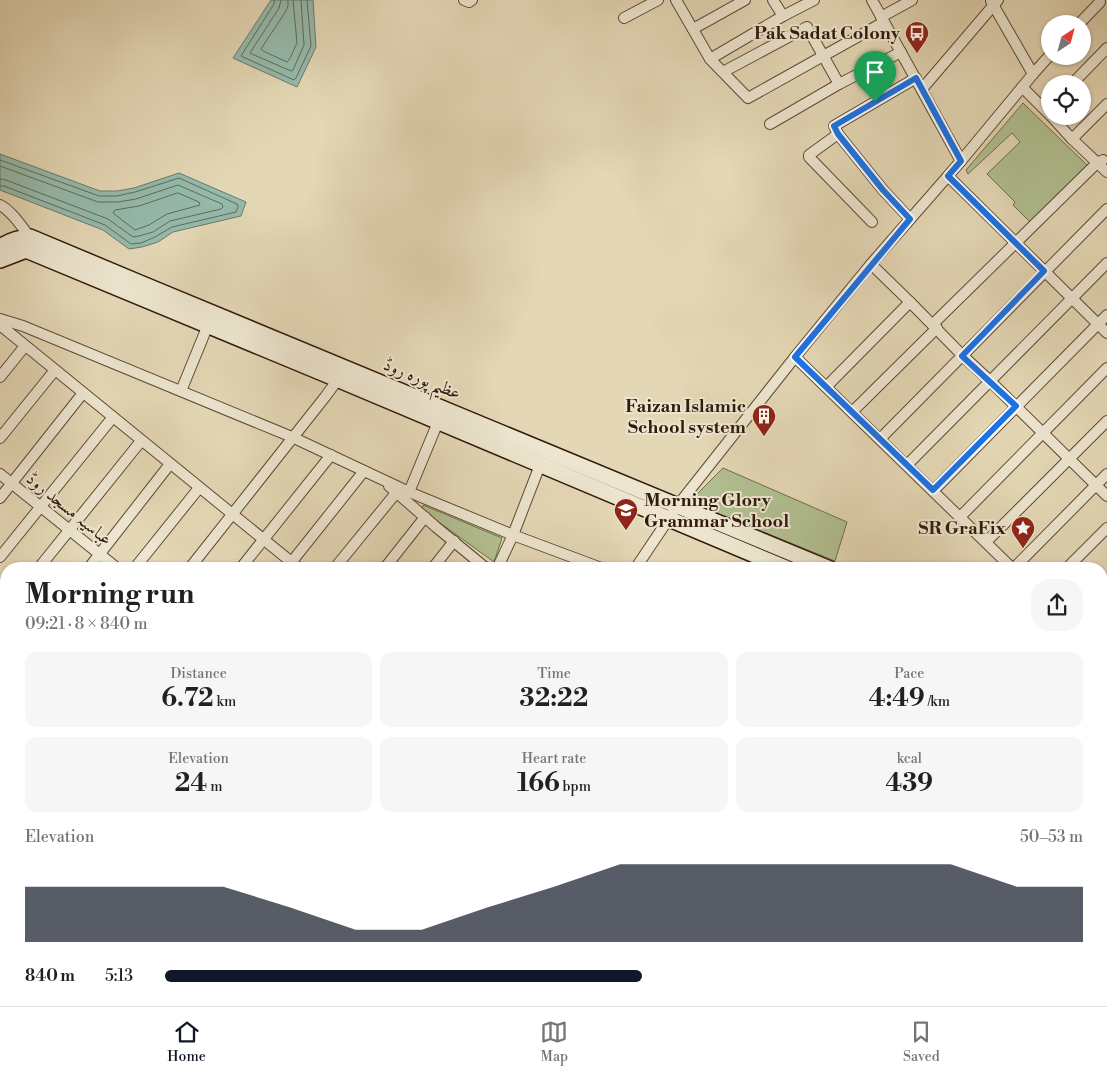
<!DOCTYPE html>
<meta charset="utf-8">
<style>
:root{--surface:#fff;--page:#f6f6f6;--text:#202124;--muted:#757577;--line:#e0e0e0;--accent:#111827}
body{margin:0;font-family:"Libre Bodoni",Amiri,serif;background:var(--page);color:var(--text);height:100vh;display:flex;flex-direction:column;font-size:19px;white-space:nowrap}
*{box-sizing:border-box;margin:0}
p{font-size:16px;color:var(--muted)}
.icon{flex:none;width:28px;height:28px;fill:none;stroke:currentColor;stroke-width:2;stroke-linecap:round;stroke-linejoin:round}
.map{position:relative;flex:1;overflow:hidden}
.drawer{position:absolute;left:0px;top:562px;width:1108px;height:444px;display:flex;flex-direction:column;background:var(--surface);border-radius:20px 20px 0 0;box-shadow:0 1px 4px #0004}
.drawer>*{flex:none}
.needle{width:32px;rotate:36deg}
.controls{position:absolute;left:1041px;top:15px;display:grid;gap:10px}
.controls a{display:grid;place-items:center;width:50px;height:50px;border-radius:50%;background:var(--surface);box-shadow:0 1px 4px #0004;font-size:25px}
.pin{position:absolute;display:grid;place-items:center;width:42px;height:42px;color:#fff;margin:-51px -21px;border-radius:50% 50% 50% 0;rotate:-45deg;box-shadow:0 0 5px #0007}
.pin .icon{rotate:45deg}
.round{display:grid;place-items:center;flex:none;width:52px;height:52px;border-radius:20px;background:var(--page)}
.summary{display:flex;align-items:center;justify-content:space-between;height:85px;padding:0 25px}
h1{font-size:28px;font-weight:800;line-height:38px}
.stats{display:grid;grid-template-columns:repeat(3,1fr);gap:8px;height:85px;padding:5px 25px}
.stats div{display:grid;align-content:center;border-radius:12px;background:var(--page);text-align:center}
.stats b{font-size:25px;font-weight:800}
.stats small{font-size:14px;font-weight:400}
.stats p{font-size:14px}
.chart{height:140px;padding:10px 25px}
.chart p{display:flex;justify-content:space-between}
.chart svg{width:100%;height:90px;margin-top:5px;fill:var(--accent);opacity:.7}
ul{padding:0 25px;list-style:none;font-size:16px}
li{display:grid;grid-template-columns:80px 60px 1fr;align-items:center;height:38px}
li i{height:12px;border-radius:6px;background:var(--accent)}
.tab-bar{display:flex;justify-content:space-around;align-items:center;height:70px;border-top:1px solid var(--line);background:var(--surface);font-size:14px;color:var(--muted)}
.tab-bar a{display:grid;justify-items:center;gap:2px}
.tab-bar .selected{color:var(--accent)}
.map>svg:first-child{display:block}
.green{fill:#b1bf90;stroke:#706d4e}
.water{fill:#95baab;stroke:#6d7a6b}
.lines{fill:none;stroke-linecap:round;stroke-linejoin:round}
.shore{stroke:#626a5b;stroke-width:1}
.street-casing{stroke:#5d4a36;stroke-width:12}
.secondary-casing{stroke:#301b0b;stroke-width:18}
.street{stroke:#ede5cf;stroke-width:10}
.secondary{stroke:#ede5cf;stroke-width:15}
.route-casing{stroke:#fff;stroke-width:10}
.route{stroke:#1a73e8;stroke-width:6}
.labels{text-anchor:middle;dominant-baseline:central;stroke-width:4;stroke-linejoin:round;paint-order:stroke}
.poi-label{font-size:18px;font-weight:bold;fill:#301b0b;stroke:#ede5cf;text-anchor:end}
.street-label{font-size:18px;fill:#301b0b;stroke:#ede5cf}
</style>
<div class="map">
<svg width="1107" height="1006" viewBox="0 0 1107 1006">
<rect width="100%" height="100%" fill="#e4d7b5"/>
<filter id="stains"><feTurbulence type="fractalNoise" baseFrequency=".004" numOctaves="4"/><feColorMatrix values="0 0 0 0 .2 0 0 0 0 .09 0 0 0 0 .02 0 0 0 .5 -.17"/></filter>
<radialGradient id="worn" r=".72"><stop offset=".6" stop-color="#630" stop-opacity="0"/><stop offset="1" stop-color="#630" stop-opacity=".3"/></radialGradient>
<!-- green -->
<g class="green">
<polygon points="1023,103 1088,166 1031,223 1013,205 1015,202 987,174 1020,142 1012,133 968,174 966,170"/>
<polygon points="723,468 847,522 835,561 689,502"/>
<polygon points="423,505 502,538 494,562 422,510"/>
</g>
<!-- water -->
<g class="water">
<polygon points="271,0 313,0 316,47 297,87 233,58"/>
<polygon points="0,154 100,191 117,191 134,188 179,173 246,202 241,216 173,232 158,242 142,247 129,249 103,230 0,190"/>
</g>
<g class="lines">
<!-- shore -->
<g class="shore">
<polyline points="274,0 274,4 241,56 243,57 294,80 296,78 311,46 307,0"/>
<polyline points="281,0 279,8 250,53 252,54 291,71 293,70 304,45 301,0"/>
<polyline points="288,0 288,6 286,11 261,49 263,51 287,62 289,60 297,43 293,0"/>
<polyline points="0,160 99,196 117,196 135,192 179,178 237,204 238,207 236,212 172,227 155,237 141,243 131,244 105,225 4,186 0,186"/>
<polyline points="0,166 98,202 118,202 136,199 178,185 222,204 223,207 221,209 170,221 153,232 139,236 133,237 108,219 6,180 0,179"/>
<polygon points="178,193 199,202 200,205 167,214 149,225 135,230 113,213 115,210 139,206"/>
</g>
<!-- street casing -->
<g class="street-casing">
<g id="street">
<polyline points="464,0 469,2 472,0"/>
<polyline points="676,0 710,59 748,98 884,22"/>
<polyline points="773,0 783,16"/>
<polyline points="872,0 961,161"/>
<polyline points="991,1 1033,74"/>
<polyline points="881,17 912,0"/>
<polyline points="624,18 658,0"/>
<polyline points="1079,24 1100,2"/>
<polyline points="693,29 745,0"/>
<polyline points="710,59 783,16 814,0"/>
<polyline points="723,72 807,27 839,84"/>
<polyline points="1072,84 1107,48"/>
<polyline points="1022,87 1050,115"/>
<polyline points="922,89 998,0"/>
<polyline points="1051,116 1072,139 1107,172"/>
<polyline points="770,124 839,84 901,52"/>
<polyline points="838,134 809,155 809,157 872,222"/>
<polyline points="1072,139 1107,104"/>
<polyline points="948,176 1107,333"/>
<path d="M0,205c12,6 21,21 30,32l-2,5"/>
<polyline points="910,219 883,190 838,134 834,126 916,78"/>
<polyline points="871,264 910,302 963,356 990,381 1107,496"/>
<polyline points="0,319 23,326 292,437 409,492 513,535 604,569"/>
<polyline points="933,324 1097,163 1103,160"/>
<polyline points="0,325 300,569"/>
<polyline points="795,357 1013,569"/>
<polyline points="0,377 25,346"/>
<polyline points="826,387 910,302"/>
<polyline points="181,391 208,325"/>
<polyline points="852,412 937,328"/>
<polyline points="0,438 55,370"/>
<polyline points="880,439 1107,209"/>
<polyline points="907,465 1107,263"/>
<polyline points="0,474 118,569"/>
<polyline points="389,486 436,527 487,569"/>
<polyline points="933,491 1107,315"/>
<polyline points="409,492 438,422"/>
<polyline points="0,498 83,393"/>
<polyline points="960,517 1107,368"/>
<polyline points="986,542 1107,421"/>
<polyline points="0,557 113,417"/>
<polyline points="38,569 141,441"/>
<polyline points="88,569 170,464"/>
<polyline points="134,569 199,488"/>
<polyline points="189,569 325,397 341,375"/>
<polyline points="240,569 331,455"/>
<polyline points="286,569 364,471"/>
<polyline points="334,569 396,493"/>
<polyline points="384,569 425,517"/>
<polyline points="432,569 454,541"/>
<polyline points="497,569 513,535 540,465"/>
<polyline points="635,569 678,505 795,357 871,264 961,161 1033,74 1050,55"/>
<polyline points="1013,569 1107,474"/>
<polyline points="1066,569 1107,528"/>
<polyline points="1101,587 1107,581"/>
<polyline points="0,616 6,608"/>
<polyline points="0,626 6,631"/>
<polyline points="1101,639 1107,633"/>
<polyline points="0,678 6,670"/>
<polyline points="0,735 6,727"/>
<polyline points="0,773 6,778"/>
<polyline points="1101,795 1107,788"/>
<polyline points="0,803 6,796"/>
<polyline points="1101,859 1107,851"/>
<polyline points="0,910 6,880"/>
<polyline points="1101,921 1107,914"/>
<polyline points="1101,979 1107,972"/>
<polyline points="1019,1000 1027,1006"/>
<polyline points="884,1003 884,1000"/>
<polyline points="134,1006 135,1000"/>
<polyline points="288,1006 294,1000"/>
<polyline points="344,1006 349,1000"/>
<polyline points="391,1006 396,1000"/>
<polyline points="438,1006 443,1000"/>
<polyline points="486,1006 491,1000"/>
<polyline points="534,1006 539,1000"/>
<polyline points="583,1006 587,1000"/>
<polyline points="632,1006 637,1000"/>
<polyline points="765,1006 766,1000"/>
<polyline points="800,1006 801,1000"/>
<polyline points="836,1006 838,1000"/>
<polyline points="934,1006 934,1000"/>
<polyline points="1032,1006 1037,1000"/>
<polyline points="1080,1006 1085,1000"/>
</g>
</g>
<!-- secondary casing -->
<g class="secondary-casing">
<g id="secondary">
<path d="M0,247c9,-6 18,-9 30,-10 266,112 534,219 800,332"/>
<polyline points="0,260 26,250 337,379 788,569"/>
<polyline points="1101,684 1107,686"/>
<polyline points="1101,701 1107,703"/>
<polyline points="0,986 6,988"/>
<polyline points="53,1000 75,1006"/>
</g>
</g>
<!-- street -->
<use href="#street" class="street"/>
<!-- secondary -->
<use href="#secondary" class="secondary"/>
</g>
<g class="lines">
<!-- route casing -->
<g class="route-casing">
<polygon id="route" points="916,78 961,161 948,176 1044,271 962,356 1016,406 933,490 795,357 910,219 883,190 838,134 834,126"/>
</g>
<!-- route -->
<use href="#route" class="route"/>
</g>
<!-- icons -->
<defs>
<g id="bus-pin" transform="scale(1.25)"><path d="M0 17L-7.5 6A9.5 9.5 0 1 1 7.5 6Z" fill="#8f2418" stroke="#ede5cf"/><path d="M-5-6H5V4H4V6H2V4H-2V6H-4V4H-5ZM-3.5-4V0h7V-4ZM-3.5 1.2v1.5H-2V1.2ZM2 1.2v1.5H3.5V1.2Z" fill="#fff"/></g>
<g id="building-pin" transform="scale(1.25)"><path d="M0 17L-7.5 6A9.5 9.5 0 1 1 7.5 6Z" fill="#8f2418" stroke="#ede5cf"/><path d="M-4-6H4V6H1V3H-1V6H-4ZM-2.5-4.3h1.7v1.8h-1.7ZM.8-4.3h1.7v1.8H.8ZM-2.5-1h1.7V.8h-1.7ZM.8-1h1.7V.8H.8Z" fill="#fff"/></g>
<g id="school-pin" transform="scale(1.25)"><path d="M0 17L-7.5 6A9.5 9.5 0 1 1 7.5 6Z" fill="#8f2418" stroke="#ede5cf"/><path d="M0-5L7-2L0 1L-7-2ZM-4 1L0 2.5L4 1V4Q0 6-4 4Z" fill="#fff"/></g>
<g id="sight-pin" transform="scale(1.25)"><path d="M0 17L-7.5 6A9.5 9.5 0 1 1 7.5 6Z" fill="#8f2418" stroke="#ede5cf"/><path d="M0-6L1.8-2.2L6-1.7L2.9 1.2L3.7 5.4L0 3.3L-3.7 5.4L-2.9 1.2L-6-1.7L-1.8-2.2Z" fill="#fff"/></g>
</defs>
<g fill-rule="evenodd">
<use href="#bus-pin" x="917" y="33"/>
<use href="#building-pin" x="764" y="416"/>
<use href="#school-pin" x="626" y="510"/>
<use href="#sight-pin" x="1023" y="528"/>
</g>
<g class="labels">
<!-- poi labels -->
<g class="poi-label">
<text x="900" y="33">Pak Sadat Colony</text>
<text x="746" y="406">Faizan Islamic<tspan x="746" dy="21">School system</tspan></text>
<text x="644" y="500" text-anchor="start">Morning Glory<tspan x="644" dy="21">Grammar School</tspan></text>
<text x="1006" y="528">SR GraFix</text>
</g>
<!-- street labels -->
<g class="street-label">
<text transform="translate(422 379) rotate(22)">عظیم پورہ روڈ</text>
<text transform="translate(69 509) rotate(39)">عباسیہ مسجد روڈ</text>
</g>
</g>
<rect width="100%" height="100%" filter="url(#stains)"/>
<rect width="100%" height="100%" fill="url(#worn)"/>
</svg>
<div class="controls">
<a><svg class="needle" viewBox="-14 -14 28 28"><path d="M0-13l5 13h-10z" fill="#e53935"/><path d="M0 13l5-13h-10z" fill="#757577"/></svg></a>
<a><svg class="icon" aria-label="locate" viewBox="0 0 24 24"><circle cx="12" cy="12" r="6"/><path d="M12 2v4M12 18v4M2 12h4M18 12h4"/></svg></a>
</div>
<div class="pin" style="left:875px;top:102px;background:#1e9e55"><svg class="icon" aria-label="arrive" viewBox="0 0 24 24"><path d="M6 21V4h12l-3 4 3 4H6"/></svg></div>
<section class="drawer">
<div class="summary"><div><h1>Morning run</h1><p>09:21 · 8 × 840 m</p></div><a class="round"><svg class="icon" aria-label="share" viewBox="0 0 24 24"><path d="M12 15V3M7 8l5-5 5 5M5 13v7h14v-7"/></svg></a></div>
<div class="stats">
<div><p>Distance</p><b>6.72<small> km</small></b></div>
<div><p>Time</p><b>32:22</b></div>
<div><p>Pace</p><b>4:49<small> /km</small></b></div>
</div>
<div class="stats">
<div><p>Elevation</p><b>24<small> m</small></b></div>
<div><p>Heart rate</p><b>166<small> bpm</small></b></div>
<div><p>kcal</p><b>439</b></div>
</div>
<div class="chart"><p><span>Elevation</span>50–53 m</p>
<svg viewBox="0 0 160 44" preserveAspectRatio="none"><path d="M0 44V17L10 17L20 17L30 17L40 27L50 38L60 38L70 27L80 17L90 6L100 6L110 6L120 6L130 6L140 6L150 17L160 17V44z"/></svg>
</div>
<ul>
<li><b>840 m</b>5:13<i style="width:52%"></i></li>
</ul>
</section>
</div>
<nav class="tab-bar">
<a class="selected"><svg class="icon" aria-label="home" viewBox="0 0 24 24"><path d="M3 11l9-7 9 7M6 9v11h12V9"/></svg>Home</a>
<a><svg class="icon" aria-label="map" viewBox="0 0 24 24"><path d="M3 6l6-2 6 2 6-2v14l-6 2-6-2-6 2zM9 4v14M15 6v14"/></svg>Map</a>
<a><svg class="icon" aria-label="saved" viewBox="0 0 24 24"><path d="M7 4h10v16l-5-4-5 4z"/></svg>Saved</a>
</nav>
